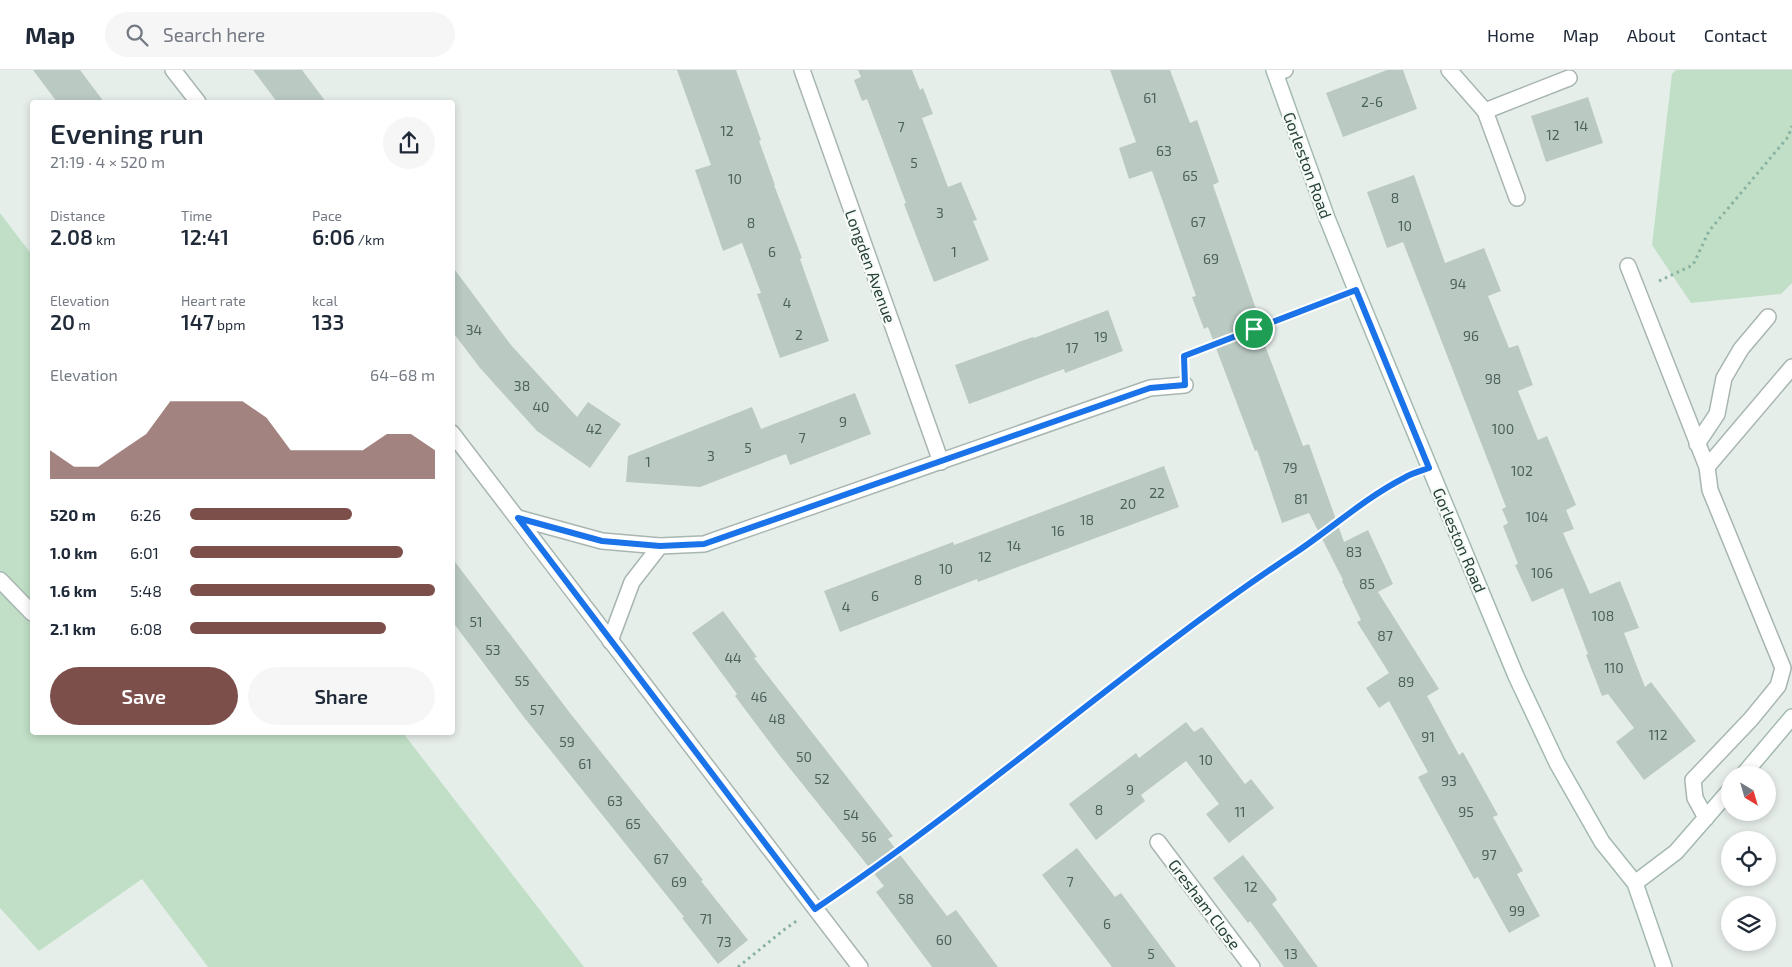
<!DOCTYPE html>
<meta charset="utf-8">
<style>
:root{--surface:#fff;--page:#f6f6f7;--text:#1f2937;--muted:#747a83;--line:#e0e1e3;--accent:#7c4f4b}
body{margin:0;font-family:"Exo 2",sans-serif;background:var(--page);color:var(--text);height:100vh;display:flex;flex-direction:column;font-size:19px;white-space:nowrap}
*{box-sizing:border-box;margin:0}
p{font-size:16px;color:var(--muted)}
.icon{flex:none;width:28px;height:28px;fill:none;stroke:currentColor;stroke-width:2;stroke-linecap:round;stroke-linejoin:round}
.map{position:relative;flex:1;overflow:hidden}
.sheet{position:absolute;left:30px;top:30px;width:425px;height:635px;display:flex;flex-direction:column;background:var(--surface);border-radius:5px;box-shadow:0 2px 8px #0003}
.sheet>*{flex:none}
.needle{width:32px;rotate:143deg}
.controls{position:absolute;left:1721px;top:696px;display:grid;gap:10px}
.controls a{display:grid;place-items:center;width:55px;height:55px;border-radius:50%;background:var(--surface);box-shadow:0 2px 8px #0003;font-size:25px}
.pin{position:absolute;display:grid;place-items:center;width:42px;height:42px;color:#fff;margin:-21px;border:2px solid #fff;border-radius:50%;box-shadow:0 1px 5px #0007}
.round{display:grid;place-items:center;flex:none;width:52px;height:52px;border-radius:26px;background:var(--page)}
.overview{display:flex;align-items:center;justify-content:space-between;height:85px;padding:0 20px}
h1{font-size:28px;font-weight:600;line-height:38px}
.stats{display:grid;grid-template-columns:repeat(3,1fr);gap:8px;height:85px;padding:5px 20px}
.stats div{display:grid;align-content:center}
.stats b{font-size:21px;font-weight:600}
.stats small{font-size:14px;font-weight:400}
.stats p{font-size:14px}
.chart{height:140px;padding:10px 20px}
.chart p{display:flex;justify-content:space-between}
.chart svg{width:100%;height:90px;margin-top:5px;fill:var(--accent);opacity:.7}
.action{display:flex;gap:10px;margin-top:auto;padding:10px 20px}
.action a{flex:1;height:58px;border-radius:30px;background:var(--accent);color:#fff;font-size:20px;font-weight:600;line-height:58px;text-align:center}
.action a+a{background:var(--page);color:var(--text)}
ul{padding:0 20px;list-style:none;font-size:16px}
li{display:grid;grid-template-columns:80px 60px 1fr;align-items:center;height:38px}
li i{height:12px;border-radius:6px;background:var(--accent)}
header{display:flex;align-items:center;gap:30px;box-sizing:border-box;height:70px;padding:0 25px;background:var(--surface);border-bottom:1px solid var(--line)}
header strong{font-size:24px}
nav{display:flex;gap:28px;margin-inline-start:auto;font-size:18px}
.search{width:350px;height:45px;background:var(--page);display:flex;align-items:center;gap:12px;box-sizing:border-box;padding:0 18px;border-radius:28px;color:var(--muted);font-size:19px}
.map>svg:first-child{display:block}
.green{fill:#c0dfc6}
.building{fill:#bbc9c3}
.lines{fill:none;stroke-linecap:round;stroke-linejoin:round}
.lane-casing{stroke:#a8b6b1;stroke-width:18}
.street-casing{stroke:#a8b6b1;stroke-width:18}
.secondary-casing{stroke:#a4bab1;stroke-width:18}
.path{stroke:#87b1a1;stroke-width:3;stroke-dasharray:2.5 4;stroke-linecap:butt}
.lane{stroke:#fff;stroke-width:15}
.street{stroke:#fff;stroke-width:15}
.secondary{stroke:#fff;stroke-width:15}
.route-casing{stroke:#fff;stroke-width:10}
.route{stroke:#1a73e8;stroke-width:6}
.labels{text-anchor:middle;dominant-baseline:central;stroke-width:4.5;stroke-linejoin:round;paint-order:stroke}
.number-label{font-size:14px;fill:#4a625a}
.street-label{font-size:16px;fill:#254037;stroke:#f7fbf8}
</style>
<header>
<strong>Map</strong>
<div class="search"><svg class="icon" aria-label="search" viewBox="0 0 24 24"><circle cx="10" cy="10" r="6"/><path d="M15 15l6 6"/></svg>Search here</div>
<nav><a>Home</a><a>Map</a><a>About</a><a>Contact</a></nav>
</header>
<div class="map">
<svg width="1792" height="897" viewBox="0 0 1792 897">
<rect width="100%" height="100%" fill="#e6eeea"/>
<!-- green -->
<g class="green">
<polygon points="1676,0 1792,0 1792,213 1781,224 1691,233 1652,175 1672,4"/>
<polygon points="0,143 32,185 32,662 403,663 584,897 208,897 142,809 39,881 0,838"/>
</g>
<!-- building -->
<g class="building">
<polygon points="33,0 80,0 104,32 57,32"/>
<polygon points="253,0 302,0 326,32 277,32"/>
<polygon points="677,0 736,0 761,70 759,71 775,115 774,115 802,188 800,189 829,271 780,288 757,224 761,223 742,173 723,181 712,149 695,100 711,95"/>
<polygon points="858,0 912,0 920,20 923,18 933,44 922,48 948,117 961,112 977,150 973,151 989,190 934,212 904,134 906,133 867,29 862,31 854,10 861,7"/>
<polygon points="1110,0 1170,0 1190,53 1197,50 1219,112 1213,115 1256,239 1252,241 1303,376 1309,374 1344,472 1368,460 1393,514 1378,522 1439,619 1427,626 1459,685 1463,682 1498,745 1493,747 1523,801 1517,804 1540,846 1509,863 1478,807 1474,809 1418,707 1428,702 1389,631 1379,638 1366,618 1389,603 1357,552 1361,550 1342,511 1343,510 1309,443 1282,453 1257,380 1255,381 1208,257 1204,259 1192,227 1196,226 1152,101 1129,109 1119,78 1136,72"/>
<polygon points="1387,0 1403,0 1417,39 1343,67 1326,23"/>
<polygon points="1588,27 1603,73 1546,92 1531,46"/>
<polygon points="1414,105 1445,193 1484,178 1501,221 1488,226 1509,278 1518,275 1533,315 1518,321 1538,370 1547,366 1576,435 1566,440 1574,459 1563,463 1590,524 1620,511 1639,558 1624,563 1645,617 1651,612 1696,671 1644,710 1616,672 1634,658 1608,624 1602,626 1586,585 1588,584 1563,518 1532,532 1515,495 1518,494 1503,456 1508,453 1502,439 1506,437 1403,172 1387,178 1367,122"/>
<polygon points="452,196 511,275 577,347 588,332 621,354 590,398 537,361 480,298 452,261"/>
<polygon points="1108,240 1123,281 1065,303 1064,299 969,334 955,295 1033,267 1034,268"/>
<polygon points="855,323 871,364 790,395 786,384 700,417 626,412 628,386 752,337 761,359"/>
<polygon points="1164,396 1179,437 978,512 977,509 840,562 824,521 953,472 954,475"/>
<polygon points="452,488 570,643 703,810 701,811 748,870 718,894 682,848 684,847 523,646 452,551"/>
<polygon points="723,541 757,587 754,588 893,766 888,769 947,846 956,840 998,897 932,897 876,822 884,816 780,686 735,626 737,624 692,563"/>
<polygon points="1186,652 1194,662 1202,657 1245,714 1251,709 1274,738 1229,773 1206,744 1219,734 1186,691 1141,725 1145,731 1096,770 1069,734 1136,683 1139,688"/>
<polygon points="1077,778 1115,827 1121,823 1176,897 1112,897 1042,805"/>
<polygon points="1243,785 1275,826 1277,830 1272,834 1318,897 1284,897 1250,851 1248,853 1213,808"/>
</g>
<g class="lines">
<!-- lane casing -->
<g class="lane-casing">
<g id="lane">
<polyline points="1628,196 1707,397 1710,420 1783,598 1778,616 1751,649 1693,710 1695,728 1706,748"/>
<polyline points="1697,374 1717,344 1724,308 1741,279 1768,247"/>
<polyline points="1707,397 1792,297"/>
<polyline points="0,510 32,543"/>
</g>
</g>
<!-- street casing -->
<g class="street-casing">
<g id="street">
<polyline points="173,0 198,32"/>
<polyline points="802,0 941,392"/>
<polyline points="1449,0 1485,41 1517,128"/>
<polyline points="1276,3 1285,0"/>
<polyline points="1485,41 1569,8"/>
<polyline points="452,363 860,897"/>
<polyline points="518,448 602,471 660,476 704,474 1150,318 1185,315"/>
<polyline points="610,571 632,512 660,476"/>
<polyline points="1158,772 1252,897"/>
</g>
</g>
<!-- secondary casing -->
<g class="secondary-casing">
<g id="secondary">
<polyline points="1274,0 1327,148 1356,220 1516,606 1557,693 1602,772 1635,813 1664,897"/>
<polyline points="1743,705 1792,647"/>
<polyline points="1635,813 1676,782 1730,720"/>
</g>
</g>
<!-- path -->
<g class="path">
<polyline points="1659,211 1693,195 1709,161 1788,67 1792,56"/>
<polyline points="1184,292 1184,286 1334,229"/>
<polyline points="834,826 958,736 1174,568 1247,515 1319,467 1372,428 1407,406"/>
<polyline points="738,897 785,859 798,850"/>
</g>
<!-- lane -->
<use href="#lane" class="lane"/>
<!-- street -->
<use href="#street" class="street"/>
<!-- secondary -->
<use href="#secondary" class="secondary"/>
</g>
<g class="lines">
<!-- route casing -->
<g class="route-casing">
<path id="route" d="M1356,220l73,178c-8,3 -17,5 -25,10 -39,20 -73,51 -109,75 -166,110 -314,245 -480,356l-297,-391 84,23 58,5 44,-2 446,-156 35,-3 -1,-29z"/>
</g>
<!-- route -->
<use href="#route" class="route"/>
</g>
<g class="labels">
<!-- number labels -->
<g class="number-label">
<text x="1150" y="27">61</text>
<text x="1372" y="31">2-6</text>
<text x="1581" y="55">14</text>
<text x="901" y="56">7</text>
<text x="727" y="60">12</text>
<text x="1553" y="64">12</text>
<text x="1164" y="80">63</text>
<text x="914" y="92">5</text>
<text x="1190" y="105">65</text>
<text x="735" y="108">10</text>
<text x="1395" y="127">8</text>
<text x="940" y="142">3</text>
<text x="1198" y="151">67</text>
<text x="751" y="152">8</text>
<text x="1405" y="155">10</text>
<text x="772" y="181">6</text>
<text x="954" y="181">1</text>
<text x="1211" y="188">69</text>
<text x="1458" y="213">94</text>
<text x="787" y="232">4</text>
<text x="474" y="259">34</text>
<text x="799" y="264">2</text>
<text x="1471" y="265">96</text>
<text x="1101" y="266">19</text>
<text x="1072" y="277">17</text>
<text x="1493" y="308">98</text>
<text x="522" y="315">38</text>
<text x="541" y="336">40</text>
<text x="843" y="351">9</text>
<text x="594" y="358">42</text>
<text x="1503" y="358">100</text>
<text x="802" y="367">7</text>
<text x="748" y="377">5</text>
<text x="711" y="385">3</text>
<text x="648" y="391">1</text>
<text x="1290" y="397">79</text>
<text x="1522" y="400">102</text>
<text x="1157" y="422">22</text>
<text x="1301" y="428">81</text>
<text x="1128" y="433">20</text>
<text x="1537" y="446">104</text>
<text x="1087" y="449">18</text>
<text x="1058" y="460">16</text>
<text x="1014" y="475">14</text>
<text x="1354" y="481">83</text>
<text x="985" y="486">12</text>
<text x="946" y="498">10</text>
<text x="1542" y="502">106</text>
<text x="918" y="509">8</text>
<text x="1367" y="513">85</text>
<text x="875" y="525">6</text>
<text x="846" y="536">4</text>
<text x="1603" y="545">108</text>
<text x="476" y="551">51</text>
<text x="1385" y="565">87</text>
<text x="493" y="579">53</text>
<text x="733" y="587">44</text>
<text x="1614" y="597">110</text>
<text x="522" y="610">55</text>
<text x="1406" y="611">89</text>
<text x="759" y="626">46</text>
<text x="537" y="639">57</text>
<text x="777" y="648">48</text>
<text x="1658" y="664">112</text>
<text x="1428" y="666">91</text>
<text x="567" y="671">59</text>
<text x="804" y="686">50</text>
<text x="1206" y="689">10</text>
<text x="585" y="693">61</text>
<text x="822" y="708">52</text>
<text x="1449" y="710">93</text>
<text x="1130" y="719">9</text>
<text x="615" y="730">63</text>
<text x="1099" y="739">8</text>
<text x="1240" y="741">11</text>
<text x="1466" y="741">95</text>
<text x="851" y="744">54</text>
<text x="633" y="753">65</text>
<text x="869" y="766">56</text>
<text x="1489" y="784">97</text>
<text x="661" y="788">67</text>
<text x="679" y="811">69</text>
<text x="1070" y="811">7</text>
<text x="1251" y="816">12</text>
<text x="906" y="828">58</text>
<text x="1517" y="840">99</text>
<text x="706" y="848">71</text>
<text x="1107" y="853">6</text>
<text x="944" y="869">60</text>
<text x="724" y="871">73</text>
<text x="1151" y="883">5</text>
<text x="1291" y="883">13</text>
</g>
<!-- street labels -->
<g class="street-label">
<text transform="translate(1308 95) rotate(70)">Gorleston Road</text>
<text transform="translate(871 196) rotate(70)">Longden Avenue</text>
<text transform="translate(1460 470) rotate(67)">Gorleston Road</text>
<text transform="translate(1205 834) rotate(53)">Gresham Close</text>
</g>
</g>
</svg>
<div class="controls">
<a><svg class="needle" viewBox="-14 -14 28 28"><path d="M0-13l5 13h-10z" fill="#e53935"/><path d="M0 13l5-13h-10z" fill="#747a83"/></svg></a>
<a><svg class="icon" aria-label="locate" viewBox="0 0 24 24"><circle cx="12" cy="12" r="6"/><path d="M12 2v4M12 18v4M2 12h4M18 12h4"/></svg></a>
<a><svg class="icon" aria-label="layers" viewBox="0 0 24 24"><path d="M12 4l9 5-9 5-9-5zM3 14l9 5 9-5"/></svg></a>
</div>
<div class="pin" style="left:1254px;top:259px;background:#1e9e55"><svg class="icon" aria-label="arrive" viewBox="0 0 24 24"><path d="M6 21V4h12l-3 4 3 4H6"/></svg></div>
<section class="sheet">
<div class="overview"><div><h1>Evening run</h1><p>21:19 · 4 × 520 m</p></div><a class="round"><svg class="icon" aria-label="share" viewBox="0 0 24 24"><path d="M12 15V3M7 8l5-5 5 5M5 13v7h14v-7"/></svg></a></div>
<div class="stats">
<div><p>Distance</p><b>2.08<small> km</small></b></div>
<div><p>Time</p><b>12:41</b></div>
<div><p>Pace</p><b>6:06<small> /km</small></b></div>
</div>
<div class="stats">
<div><p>Elevation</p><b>20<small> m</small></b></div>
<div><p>Heart rate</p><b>147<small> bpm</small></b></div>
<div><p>kcal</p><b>133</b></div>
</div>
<div class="chart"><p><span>Elevation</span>64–68 m</p>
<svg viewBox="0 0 160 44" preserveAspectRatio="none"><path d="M0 44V30L10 38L20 38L30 30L40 22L50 6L60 6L70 6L80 6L90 14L100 30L110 30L120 30L130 30L140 22L150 22L160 30V44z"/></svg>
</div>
<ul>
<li><b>520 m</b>6:26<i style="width:66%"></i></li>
<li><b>1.0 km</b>6:01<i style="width:87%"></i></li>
<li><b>1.6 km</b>5:48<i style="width:100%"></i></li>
<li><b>2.1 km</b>6:08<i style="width:80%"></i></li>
</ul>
<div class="action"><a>Save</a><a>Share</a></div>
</section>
</div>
